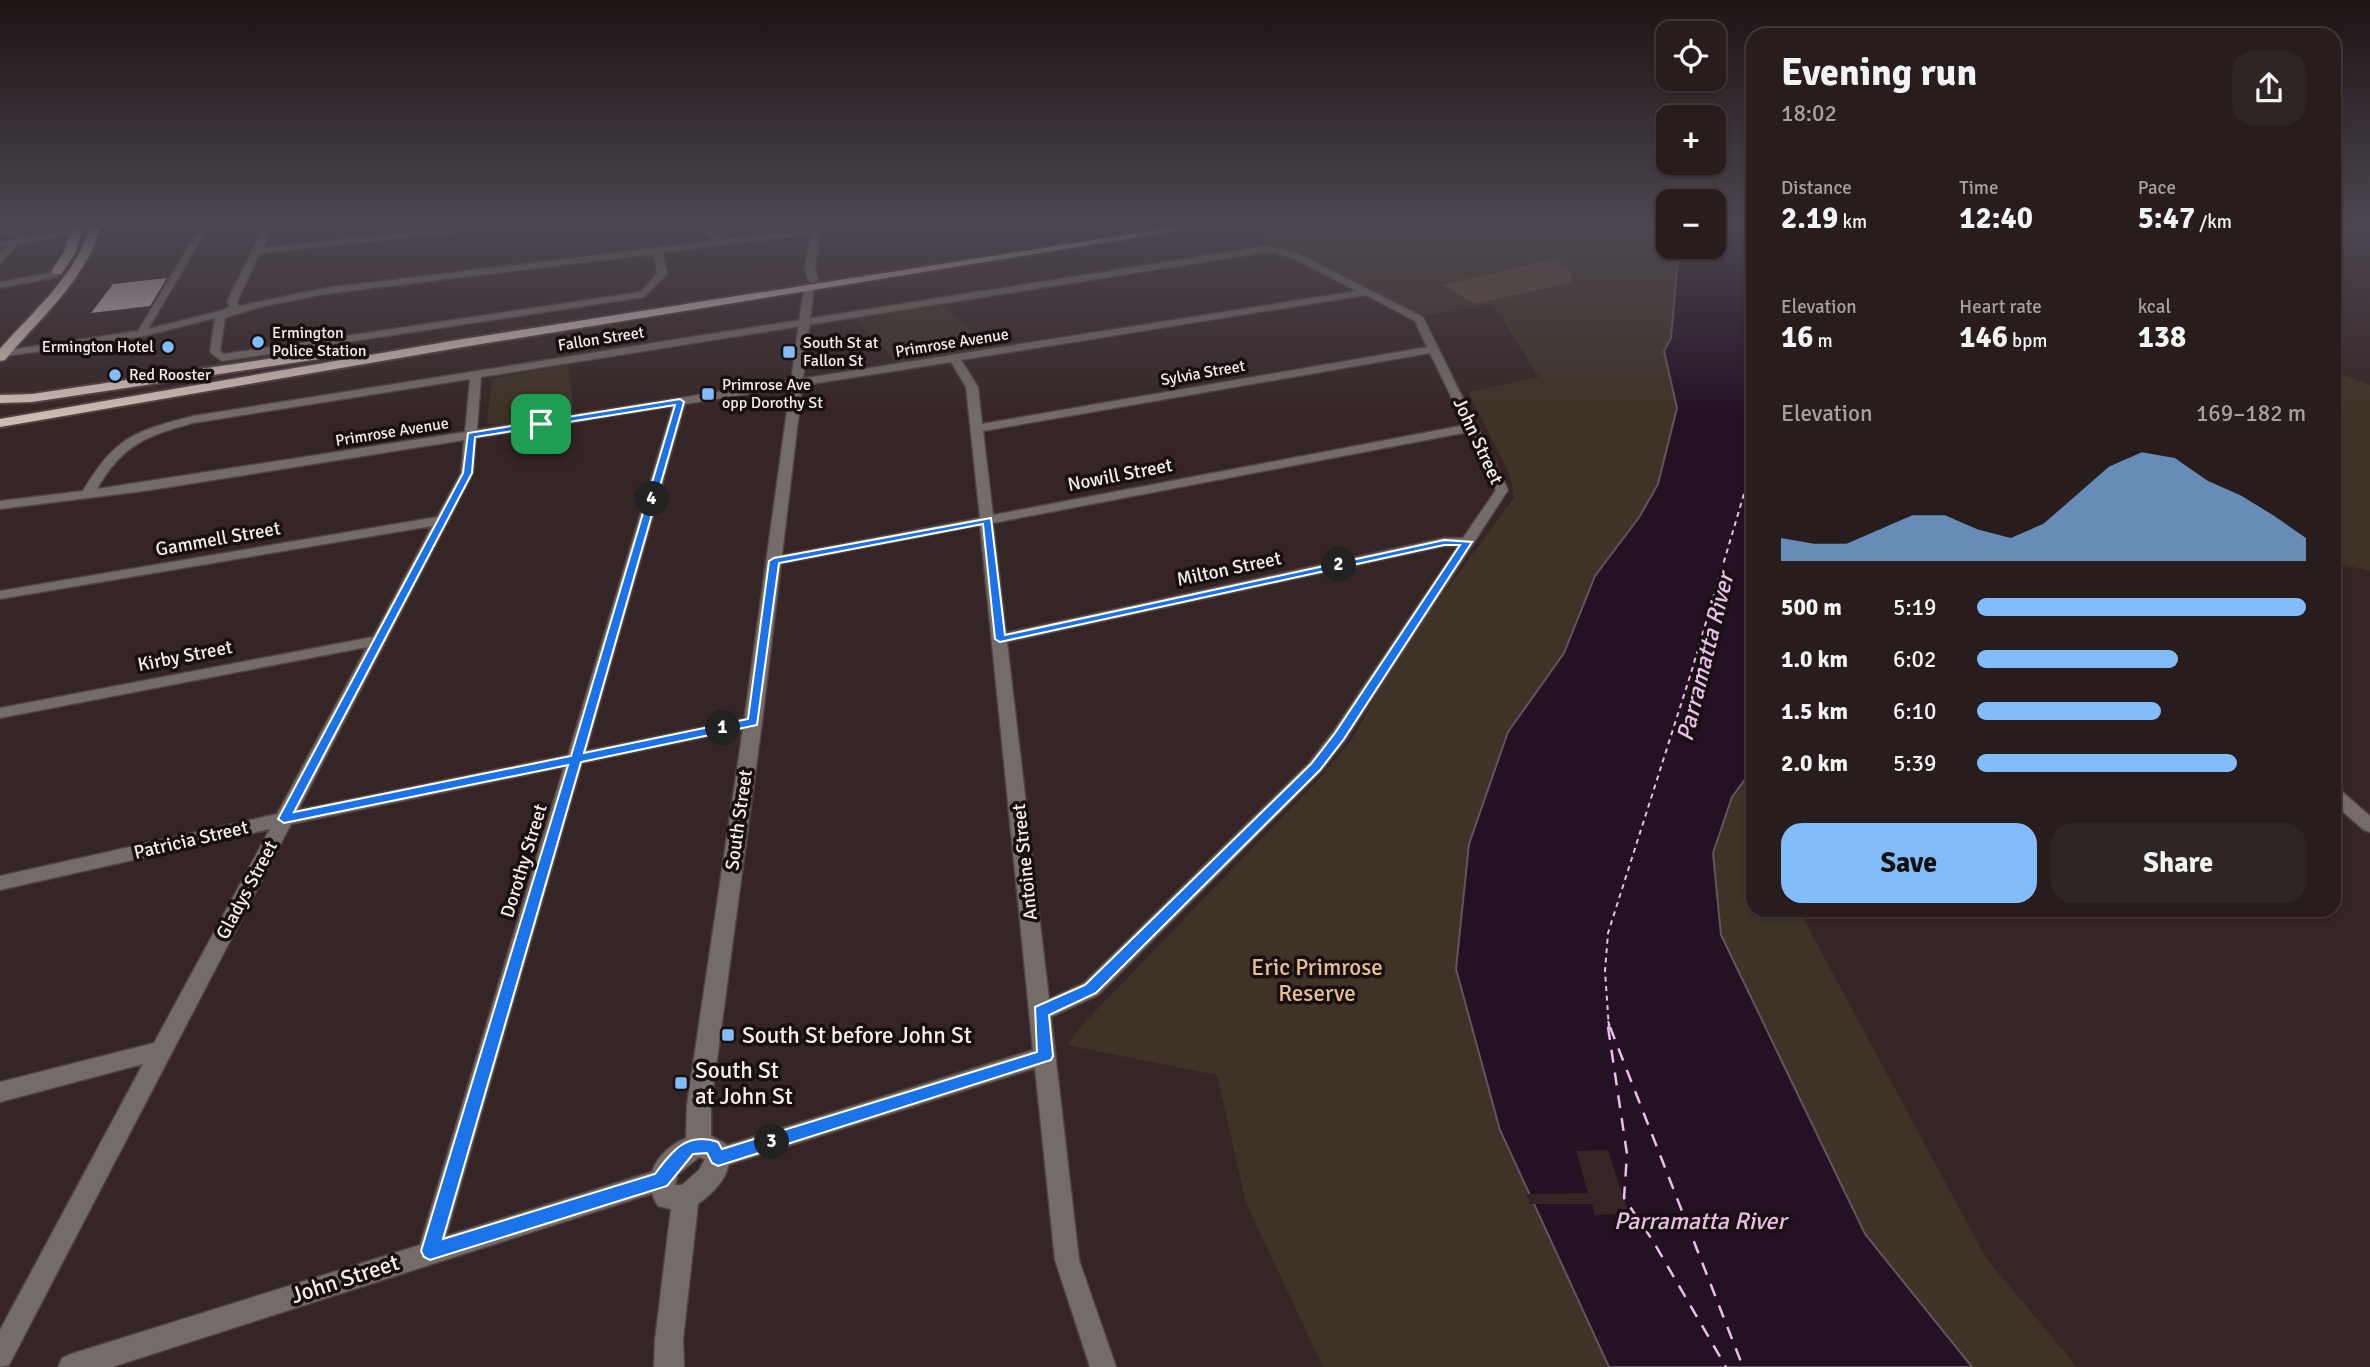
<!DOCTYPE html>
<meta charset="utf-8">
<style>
:root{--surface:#281c1c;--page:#302525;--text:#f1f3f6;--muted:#a5a1a3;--line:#443a3b;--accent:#82bcfa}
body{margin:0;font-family:Signika,sans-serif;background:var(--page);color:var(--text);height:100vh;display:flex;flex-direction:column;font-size:26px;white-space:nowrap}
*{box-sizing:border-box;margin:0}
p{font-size:23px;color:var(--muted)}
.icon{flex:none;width:38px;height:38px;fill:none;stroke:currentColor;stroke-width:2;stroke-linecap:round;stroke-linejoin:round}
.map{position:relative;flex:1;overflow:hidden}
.drawer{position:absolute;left:1746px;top:28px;width:595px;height:889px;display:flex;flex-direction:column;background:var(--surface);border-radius:21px;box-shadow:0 2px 5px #0004,0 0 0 2px var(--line)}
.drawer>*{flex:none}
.fabs{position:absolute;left:1656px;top:21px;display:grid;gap:14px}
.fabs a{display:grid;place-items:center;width:70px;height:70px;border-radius:14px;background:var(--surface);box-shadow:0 2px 5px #0004,0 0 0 2px var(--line);font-size:35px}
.pin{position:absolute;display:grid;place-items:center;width:60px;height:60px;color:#fff;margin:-30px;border-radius:14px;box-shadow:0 4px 10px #0006}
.km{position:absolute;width:35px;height:35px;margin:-18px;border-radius:50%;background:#222;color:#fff;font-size:19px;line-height:35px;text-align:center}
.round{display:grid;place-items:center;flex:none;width:74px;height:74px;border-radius:21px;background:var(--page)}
.headline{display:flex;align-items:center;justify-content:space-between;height:119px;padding:0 35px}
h1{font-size:38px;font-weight:800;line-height:52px}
.figures{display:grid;grid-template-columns:repeat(3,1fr);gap:10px;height:119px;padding:7px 35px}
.figures div{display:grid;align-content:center}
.figures b{font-size:30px;font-weight:800}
.figures small{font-size:19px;font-weight:400}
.figures p{font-size:19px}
.chart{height:196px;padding:14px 35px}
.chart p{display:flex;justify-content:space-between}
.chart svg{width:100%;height:126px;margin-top:7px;fill:var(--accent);opacity:.7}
.primary-button{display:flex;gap:14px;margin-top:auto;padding:14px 35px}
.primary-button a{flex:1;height:80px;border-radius:21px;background:var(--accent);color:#111;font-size:28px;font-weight:800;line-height:80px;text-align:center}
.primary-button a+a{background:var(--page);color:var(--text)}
ul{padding:0 35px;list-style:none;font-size:23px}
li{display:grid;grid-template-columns:112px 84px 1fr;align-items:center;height:52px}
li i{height:18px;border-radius:9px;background:var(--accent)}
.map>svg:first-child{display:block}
.green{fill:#3e3326}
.forest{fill:#614c35}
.water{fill:#241124;stroke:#645360;stroke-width:2}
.pier{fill:#362525}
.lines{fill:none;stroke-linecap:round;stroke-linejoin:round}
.ferry-far1{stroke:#ebbee9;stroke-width:2;stroke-dasharray:5 4.5;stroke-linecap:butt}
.ferry{stroke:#ebbee9;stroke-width:2.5;stroke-dasharray:13 10;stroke-linecap:butt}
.building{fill:#c7b2ba}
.minor-casing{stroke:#514141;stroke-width:3}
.tertiary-casing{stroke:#514141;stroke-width:3}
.trunk-casing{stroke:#514141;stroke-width:4}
.minor{fill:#746c68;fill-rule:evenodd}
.tertiary{fill:#746c68;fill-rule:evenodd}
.trunk{fill:#cebbb3;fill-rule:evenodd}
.route{fill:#1a73e8;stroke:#fff;stroke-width:2;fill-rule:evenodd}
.poi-dot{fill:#82bcfa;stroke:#181010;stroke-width:2.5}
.labels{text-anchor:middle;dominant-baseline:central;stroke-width:7;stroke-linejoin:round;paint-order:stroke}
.far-poi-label{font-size:16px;fill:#f8ecec;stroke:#181010;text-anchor:start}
.far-street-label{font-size:16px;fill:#f8ecec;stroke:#181010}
.street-label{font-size:19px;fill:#f8ecec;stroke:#181010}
.near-park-label{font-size:23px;fill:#e7bf91;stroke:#181010}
.near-poi-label{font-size:23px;fill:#f8ecec;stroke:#181010;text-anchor:start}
.near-street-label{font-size:23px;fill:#f8ecec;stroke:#181010}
.near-water-label{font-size:24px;font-style:italic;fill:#ebbee9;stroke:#181010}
</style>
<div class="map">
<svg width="2370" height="1367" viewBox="0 0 2370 1367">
<rect width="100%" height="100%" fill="#362525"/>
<!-- green -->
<g class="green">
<polygon points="1266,226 1648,226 1678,258 1671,338 1664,351 1677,408 1658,484 1640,516 1595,576 1564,653 1508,732 1500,1130 1609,1367 1323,1367 1246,1203 1217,1075 1067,1045 1081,1026 1319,779 1351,741 1398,655 1514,498 1510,475 1468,392 1539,377 1492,304 1424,316 1292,250 1270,245 1251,228"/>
<polygon points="943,305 990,347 896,362 856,319"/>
<polygon points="568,365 574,412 497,425 487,423 492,379"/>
<polygon points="2335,372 2370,385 2370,571 2335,563"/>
<polygon points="1753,765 1754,910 1802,910 1801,914 1986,1258 2077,1367 1972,1367 1865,1234 1721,935 1713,853 1732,797"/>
</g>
<!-- forest -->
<polygon class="forest" points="1554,259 1567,266 1573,282 1474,304 1443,285"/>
<!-- water -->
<polygon class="water" points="1648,226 1668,226 1668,247 1713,247 1713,226 1753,226 1754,767 1732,797 1713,853 1721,935 1865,1234 1972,1367 1609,1367 1500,1130 1456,969 1469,844 1508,732 1564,653 1595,576 1640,516 1658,484 1677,408 1664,351 1671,338 1678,258"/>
<!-- pier -->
<polygon class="pier" points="1608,1150 1629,1214 1595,1215 1592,1204 1530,1204 1526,1194 1588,1193 1576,1151"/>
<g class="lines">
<!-- ferry-far1 -->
<g class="ferry-far1">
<polyline points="1608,1021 1611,1029"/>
<polyline points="1609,1029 1605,971 1608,933 1691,673 1754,460"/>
</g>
<!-- ferry -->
<g class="ferry">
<polyline points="1608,1027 1627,1154 1624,1198 1653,1241 1726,1367"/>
<polyline points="1610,1027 1743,1367"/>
</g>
</g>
<!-- building -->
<polygon class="building" points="167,278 150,306 91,313 113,284"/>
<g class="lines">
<!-- minor casing -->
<g class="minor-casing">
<g id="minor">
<polygon points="0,226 30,240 26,243 21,241 0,264 0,255 14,240 19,240 0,230"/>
<path d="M201,226h8l-61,103 76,-19 6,-4 -3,-4 33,-68 -6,-8h8l7,8 -6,14 204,-22h24l-4,3 -227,24 -23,49 2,4 86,-18 388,-47 -3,-4 -16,-11c12,0 22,3 27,14l119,-14h22l-42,7 -5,35 3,12 -5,3 -5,-3 -3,-12 6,-34 -148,18 4,22 -23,23 -422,64 -12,-9 5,-34 -71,18 -144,21 2,-6 136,-20zM654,254l3,20 -16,18 -417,62 -4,-3 5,-33 35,-11 65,-13z"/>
<path d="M1267,246l28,6 128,65 85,173 -163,250 -24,31 -223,224 -47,22 28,243 37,107h-26l-35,-107 -20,-192 -317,100 -8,-3 -4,-7 4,-7 8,-3 315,-98 -53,-525 -206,40 -7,-4 7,-4 206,-39 -14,-131 -15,-25 -266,42 -99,347 167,-34 8,5 -8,5 -171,36 -136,473 215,-67 8,3 4,8 -4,8 -557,179h-54l4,-9 9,-4 349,-109 144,-478 -273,57 -282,541 -9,2v-37l143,-266 -143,38v-20l154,-39 116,-214 -270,61v-14l277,-62 90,-167 -367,71v-10l373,-71 59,-111 -432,73v-8l437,-74 24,-44 3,-33 -320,51 -144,18v-8l83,-10c32,-54 52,-60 110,-75zM1267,252l22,4 68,35 -880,139 4,-53zM1366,295l49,26 12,26 -445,77 -4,-37 -17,-27zM1430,353l35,72 -472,90 -10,-84zM470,379l-5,53 -368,57c25,-44 49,-53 96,-66zM673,406l-105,349 -270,55 175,-337 3,-35zM1468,432l28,58 -33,48h-19l-438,95 -13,-110zM1444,546h14l-125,186 -24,31 -225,220 -35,16 -42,-357z"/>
<polygon points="55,272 58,273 58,277 0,288 0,282"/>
<polygon points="2334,788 2340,790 2370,816 2370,832 2364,830 2334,804"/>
</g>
</g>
<!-- tertiary casing -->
<g class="tertiary-casing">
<g id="tertiary">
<polygon points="94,226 113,226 0,248 0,242"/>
<path d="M809,284l5,3 -52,435 -51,383v31l15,8c11,24 -8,46 -28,60l-15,136 1,27h-30l1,-27 16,-131 -13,-3c-18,-29 -1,-55 28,-68l1,-33 57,-383 60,-435zM699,1157l6,2 -6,11 -17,15h-7l3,-11z"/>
</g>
</g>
<!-- trunk casing -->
<g class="trunk-casing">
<g id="trunk">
<polygon points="72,226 82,226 76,252 61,274 53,274 51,272 64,252"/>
<path d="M90,226h10c-11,51 -63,95 -95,134l-5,1v-12c31,-36 78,-75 90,-123z"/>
<polygon points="1184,226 1206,226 463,347 0,427 0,419 463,339"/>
<polygon points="314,352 319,353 319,359 32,402 0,403 0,395 32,394"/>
</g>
</g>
<!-- minor -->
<use href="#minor" class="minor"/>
<!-- tertiary -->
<use href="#tertiary" class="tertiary"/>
<!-- trunk -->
<use href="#trunk" class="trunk"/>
</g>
<!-- sky -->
<linearGradient id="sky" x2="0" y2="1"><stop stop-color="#1e1414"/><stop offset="0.54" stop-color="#4c4651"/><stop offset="1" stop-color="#4c4651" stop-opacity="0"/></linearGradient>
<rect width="2370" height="417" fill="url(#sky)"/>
<!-- route -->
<path class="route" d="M680,399l4,3 -100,351 164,-34 21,-158 5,-3 217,-40 14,117 439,-95 28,2 -128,197 -24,31 -224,223 -47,22 4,41 -2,4 -333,106 -6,-3 -5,-10 -14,1 -26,32 -237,74 -6,-3 -3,-6 147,-486 -284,58 -6,-4 185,-346 5,-40zM675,405l-104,351 -277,56 178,-339 3,-36zM983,524l12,115 5,3 444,-97h16l-125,188 -24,31 -226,221 -50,22 2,45 -315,97 -4,-7c-31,-11 -46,9 -63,32l-212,65 138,-477 176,-37 22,-162z"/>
<!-- markers -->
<g class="poi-dot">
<circle cx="258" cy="342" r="7"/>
<circle cx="168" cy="347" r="7"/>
<rect x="782" y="345" width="14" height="14" rx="3.5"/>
<circle cx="115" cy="375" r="7"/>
<rect x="701" y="387" width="14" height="14" rx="3.5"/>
<rect x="721" y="1028" width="14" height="14" rx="3.5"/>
<rect x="674" y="1076" width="14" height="14" rx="3.5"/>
</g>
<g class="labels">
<!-- far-poi labels -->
<g class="far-poi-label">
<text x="272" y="333">Ermington<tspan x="272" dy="18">Police Station</tspan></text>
<text x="803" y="343">South St at<tspan x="803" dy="18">Fallon St</tspan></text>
<text x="154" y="347" text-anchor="end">Ermington Hotel</text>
<text x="129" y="375">Red Rooster</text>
<text x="722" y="385">Primrose Ave<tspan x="722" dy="18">opp Dorothy St</tspan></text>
</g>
<!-- far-street labels -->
<g class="far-street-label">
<text transform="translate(601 339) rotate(-9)">Fallon Street</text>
<text transform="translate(952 343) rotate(-9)">Primrose Avenue</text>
<text transform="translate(1203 373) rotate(-10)">Sylvia Street</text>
<text transform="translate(392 432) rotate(-9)">Primrose Avenue</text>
</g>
<!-- street labels -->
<g class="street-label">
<text transform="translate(1478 441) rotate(65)">John Street</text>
<text transform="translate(1120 475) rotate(-11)">Nowill Street</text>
<text transform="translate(218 539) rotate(-10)">Gammell Street</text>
<text transform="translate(1229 569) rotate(-12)">Milton Street</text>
<text transform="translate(185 656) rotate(-11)">Kirby Street</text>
<text transform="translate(739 820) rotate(-82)">South Street</text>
<text transform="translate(191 840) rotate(-13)">Patricia Street</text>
<text transform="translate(524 861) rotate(-73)">Dorothy Street</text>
<text transform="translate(1025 862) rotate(-96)">Antoine Street</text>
<text transform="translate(247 890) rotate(-62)">Gladys Street</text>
</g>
<!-- near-park labels -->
<g class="near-park-label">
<text x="1317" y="967">Eric Primrose<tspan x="1317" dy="26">Reserve</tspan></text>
</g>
<!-- near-poi labels -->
<g class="near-poi-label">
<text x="742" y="1035">South St before John St</text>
<text x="695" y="1070">South St<tspan x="695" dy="26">at John St</tspan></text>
</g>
<!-- near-street labels -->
<g class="near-street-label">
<text transform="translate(345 1279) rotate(-18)">John Street</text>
</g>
<!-- near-water labels -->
<g class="near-water-label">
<text transform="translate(1705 657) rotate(-76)">Parramatta River</text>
<text x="1700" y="1221">Parramatta River</text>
</g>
</g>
</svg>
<div class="fabs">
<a><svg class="icon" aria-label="locate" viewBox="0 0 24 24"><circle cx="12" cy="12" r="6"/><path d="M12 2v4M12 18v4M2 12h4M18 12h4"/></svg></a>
<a>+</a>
<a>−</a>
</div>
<div class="pin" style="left:541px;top:424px;background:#1e9e55"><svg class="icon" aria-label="arrive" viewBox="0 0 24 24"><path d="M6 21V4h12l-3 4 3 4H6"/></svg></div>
<b class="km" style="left:723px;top:728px">1</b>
<b class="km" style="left:1339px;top:565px">2</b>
<b class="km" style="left:772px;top:1142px">3</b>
<b class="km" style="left:652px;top:499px">4</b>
<section class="drawer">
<div class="headline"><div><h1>Evening run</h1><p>18:02</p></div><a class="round"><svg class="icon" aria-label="share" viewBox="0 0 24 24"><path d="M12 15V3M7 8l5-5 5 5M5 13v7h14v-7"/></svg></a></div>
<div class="figures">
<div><p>Distance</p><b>2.19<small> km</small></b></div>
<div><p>Time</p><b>12:40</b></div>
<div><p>Pace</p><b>5:47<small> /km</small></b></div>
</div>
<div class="figures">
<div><p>Elevation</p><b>16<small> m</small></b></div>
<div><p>Heart rate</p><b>146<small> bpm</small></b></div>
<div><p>kcal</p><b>138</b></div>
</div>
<div class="chart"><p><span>Elevation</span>169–182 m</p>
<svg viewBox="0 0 160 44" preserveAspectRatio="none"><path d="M0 44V36L10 38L20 38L30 33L40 28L50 28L60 33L70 36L80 31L90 21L100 11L110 6L120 8L130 16L140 21L150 28L160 36V44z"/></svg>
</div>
<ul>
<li><b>500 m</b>5:19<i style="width:100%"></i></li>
<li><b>1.0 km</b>6:02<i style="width:61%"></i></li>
<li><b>1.5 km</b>6:10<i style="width:56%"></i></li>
<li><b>2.0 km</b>5:39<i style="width:79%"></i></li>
</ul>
<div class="primary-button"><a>Save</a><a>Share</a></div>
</section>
</div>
